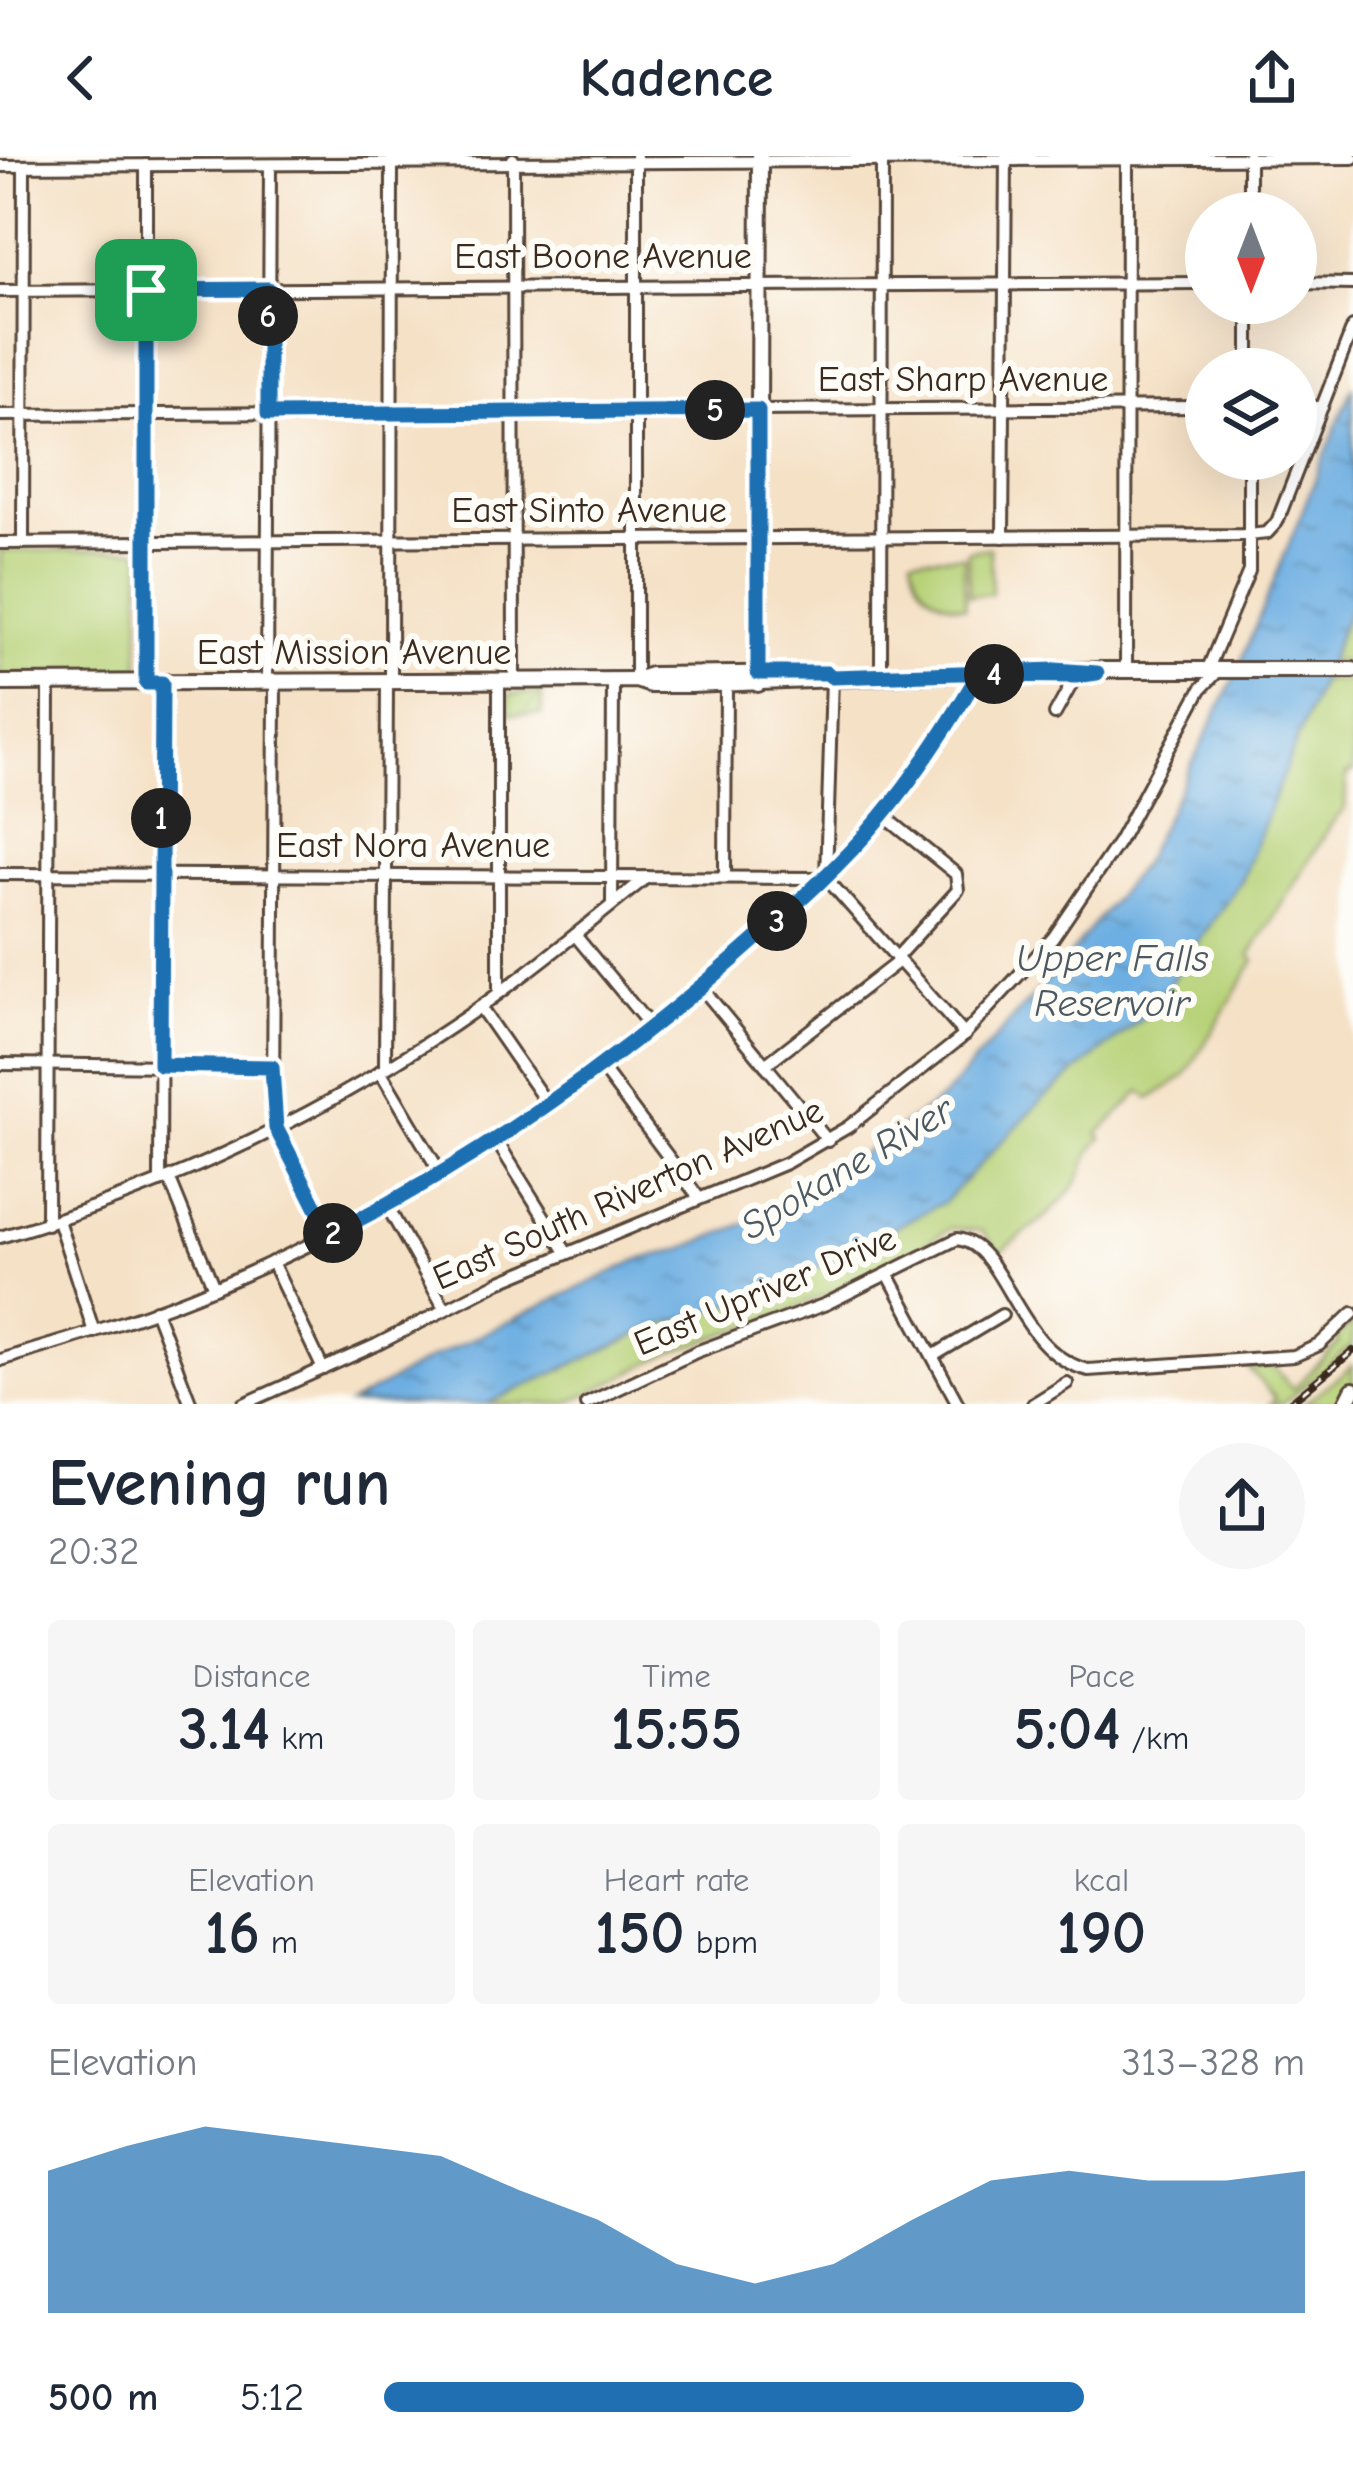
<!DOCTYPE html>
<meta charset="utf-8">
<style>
:root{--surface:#fff;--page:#f6f6f7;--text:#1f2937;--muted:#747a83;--accent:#1f6fb2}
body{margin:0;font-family:"Comic Neue",sans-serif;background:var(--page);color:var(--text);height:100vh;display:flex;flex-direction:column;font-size:45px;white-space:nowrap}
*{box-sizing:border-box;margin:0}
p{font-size:39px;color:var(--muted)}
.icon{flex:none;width:66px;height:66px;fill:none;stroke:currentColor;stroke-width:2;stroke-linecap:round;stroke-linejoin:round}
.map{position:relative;height:1248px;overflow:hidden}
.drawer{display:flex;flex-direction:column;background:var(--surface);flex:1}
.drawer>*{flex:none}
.needle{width:78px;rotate:180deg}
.controls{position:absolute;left:1185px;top:36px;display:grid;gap:24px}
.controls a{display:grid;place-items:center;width:132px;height:132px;border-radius:50%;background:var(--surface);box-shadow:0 12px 48px #0002;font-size:60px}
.pin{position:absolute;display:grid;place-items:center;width:102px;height:102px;color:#fff;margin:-51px;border-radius:24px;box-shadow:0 6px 18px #0006}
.km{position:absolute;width:60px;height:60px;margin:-30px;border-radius:50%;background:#222;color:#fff;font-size:33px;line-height:60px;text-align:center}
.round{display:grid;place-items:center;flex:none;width:126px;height:126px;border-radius:63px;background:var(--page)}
.headline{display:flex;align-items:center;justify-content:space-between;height:204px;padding:0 48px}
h1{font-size:66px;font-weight:800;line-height:90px}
.figures{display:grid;grid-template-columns:repeat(3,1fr);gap:18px;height:204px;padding:12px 48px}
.figures div{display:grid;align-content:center;border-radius:12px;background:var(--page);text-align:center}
.figures b{font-size:60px;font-weight:800}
.figures small{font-size:33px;font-weight:400}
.figures p{font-size:33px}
.chart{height:336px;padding:24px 48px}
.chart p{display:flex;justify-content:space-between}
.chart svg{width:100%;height:216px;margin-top:12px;fill:var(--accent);opacity:.7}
ul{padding:0 48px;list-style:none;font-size:39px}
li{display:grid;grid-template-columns:192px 144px 1fr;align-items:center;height:90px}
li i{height:30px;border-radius:15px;background:var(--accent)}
header{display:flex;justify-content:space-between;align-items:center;height:156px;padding:0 48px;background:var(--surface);font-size:54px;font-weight:800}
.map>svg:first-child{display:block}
.green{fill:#b7d278;stroke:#797e4b;stroke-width:3}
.garden{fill:url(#garden-furrows);stroke:#797e4b;stroke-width:3}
.water{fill:url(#water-ripples);stroke:#546c80;stroke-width:3}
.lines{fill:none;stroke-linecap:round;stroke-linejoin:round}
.minor-casing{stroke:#574537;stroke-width:16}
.major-casing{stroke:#574537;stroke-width:20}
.minor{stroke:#fff;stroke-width:10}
.major{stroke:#fff;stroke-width:14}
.rail-casing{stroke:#3b2a1e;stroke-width:8}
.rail{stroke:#fdfcf7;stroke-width:3;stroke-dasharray:9;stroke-linecap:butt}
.route-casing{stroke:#fff;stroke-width:24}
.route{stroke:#1f6fb2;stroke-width:15}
.labels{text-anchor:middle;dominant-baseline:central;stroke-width:12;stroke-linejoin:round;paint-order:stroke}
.street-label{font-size:36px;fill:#3b2a1e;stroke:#fdfcf7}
.water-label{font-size:39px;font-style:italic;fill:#4c5963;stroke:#fdfcf7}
</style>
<header><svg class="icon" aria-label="back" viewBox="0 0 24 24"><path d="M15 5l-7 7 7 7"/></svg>Kadence<svg class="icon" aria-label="share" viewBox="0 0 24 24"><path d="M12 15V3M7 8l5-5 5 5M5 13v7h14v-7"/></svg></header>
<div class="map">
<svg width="1353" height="1248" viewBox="0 0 1353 1248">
<defs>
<pattern id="garden-furrows" width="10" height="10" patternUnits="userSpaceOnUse" patternTransform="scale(3)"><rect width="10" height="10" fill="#b7d278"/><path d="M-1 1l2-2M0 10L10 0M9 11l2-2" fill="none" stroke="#9eb467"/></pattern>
<pattern id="water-ripples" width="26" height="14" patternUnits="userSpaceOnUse" patternTransform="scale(3)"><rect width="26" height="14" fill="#6dafe2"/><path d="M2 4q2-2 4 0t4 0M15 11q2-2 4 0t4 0" fill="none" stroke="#5b8fb7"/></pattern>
</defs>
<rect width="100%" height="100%" fill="#fdfcf7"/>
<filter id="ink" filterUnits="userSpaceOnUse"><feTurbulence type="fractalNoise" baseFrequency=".00833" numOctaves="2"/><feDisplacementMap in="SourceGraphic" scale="24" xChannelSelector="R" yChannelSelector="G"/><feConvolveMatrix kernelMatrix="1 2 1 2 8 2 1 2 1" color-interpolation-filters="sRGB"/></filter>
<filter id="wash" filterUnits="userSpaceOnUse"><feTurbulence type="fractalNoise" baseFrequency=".004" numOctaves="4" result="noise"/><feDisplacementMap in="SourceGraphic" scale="48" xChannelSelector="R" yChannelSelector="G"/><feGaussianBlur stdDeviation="2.7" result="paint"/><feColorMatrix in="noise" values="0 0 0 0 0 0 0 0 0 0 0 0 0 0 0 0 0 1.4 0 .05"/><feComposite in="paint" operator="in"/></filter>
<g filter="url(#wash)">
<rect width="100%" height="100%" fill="#f5e1c6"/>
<!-- green -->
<g class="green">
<polygon points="990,392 992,438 969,440 968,395"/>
<polygon points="136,393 141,399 139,519 0,520 0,395"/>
<path d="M964,400l1,51c-31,-4 -50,-19 -53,-50z"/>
<polygon points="1353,444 1353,505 1327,506"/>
<path d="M1320,524l33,1v92l-7,2 -1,34 -13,14 -82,132 5,5 -69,115 -36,24 -9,-8 -43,43 4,4c-20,20 -14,31 -29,50 -19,25 -49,45 -73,64l-18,-21 -31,-3 -76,45 -96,42 -109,38 -103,51h-81l169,-77 110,-33 279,-196 106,-86 91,-132z"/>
<polygon points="1353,1165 1353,1189 1283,1248 1270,1248 1276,1243 1248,1212 1273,1210 1293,1233 1339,1187 1336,1182"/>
<polygon points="1353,1209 1353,1228 1343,1248 1303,1248"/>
</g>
<!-- garden -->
<polygon class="garden" points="542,537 542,558 509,558 509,538"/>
<!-- water -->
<polygon class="water" points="1353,230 1353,444 1241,724 1150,856 1044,942 944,1046 765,1138 655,1171 486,1248 350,1248 428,1204 638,1104 682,1093 742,1069 816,1030 942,942 1068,801 1143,706 1234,523"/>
</g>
<g filter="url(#ink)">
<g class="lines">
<!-- minor casing -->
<g class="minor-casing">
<g id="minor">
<polyline points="513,3 514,526"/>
<polyline points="0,10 1353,2"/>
<polyline points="1249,57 1249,0"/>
<polyline points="1296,127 1353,128"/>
<polyline points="0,135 1206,127"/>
<polyline points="1249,213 1249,147"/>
<polyline points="1296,251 1322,251"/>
<polyline points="0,259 1206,251"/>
<polyline points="1003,381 1006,0"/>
<polyline points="0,387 1249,379 1249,303"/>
<polyline points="23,387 24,10"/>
<polyline points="1207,515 1249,415 1249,379 1267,377 1277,366 1353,171"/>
<polyline points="1126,516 1127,0"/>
<polyline points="832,521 826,722 965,879"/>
<polyline points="881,521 882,0"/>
<polyline points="636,524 636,0"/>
<polyline points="391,526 392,3"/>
<polyline points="499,526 499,837"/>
<polyline points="146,527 146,9"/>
<polyline points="267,527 270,9"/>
<polyline points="275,527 273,963 330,1078"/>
<polyline points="1055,558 1076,520"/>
<polyline points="883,659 956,718 958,734 896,802"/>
<polyline points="0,718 826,722"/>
<polyline points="725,721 726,528"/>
<polyline points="612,748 613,525"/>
<polyline points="575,779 651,871"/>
<polyline points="701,831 828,985"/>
<polyline points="480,851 548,949"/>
<polyline points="0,908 272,911"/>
<polyline points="765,909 899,805"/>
<polyline points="601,911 699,1042"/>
<polyline points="385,912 387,526"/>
<polyline points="380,915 441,1018"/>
<polyline points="496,984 566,1096"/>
<polyline points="169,1022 214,1132"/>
<polyline points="160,1026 162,527"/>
<polyline points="387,1050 445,1153"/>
<polyline points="58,1064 94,1176"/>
<polyline points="47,1068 49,527"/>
<path d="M0,1081c170,-49 334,-127 480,-230 57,-40 112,-86 167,-130"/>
<polyline points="272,1106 323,1213"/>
<polyline points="888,1118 958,1248"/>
<polyline points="155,1154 191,1248"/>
<polyline points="933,1200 1002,1159"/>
<path d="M0,1204c73,-22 146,-43 216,-73 185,-77 355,-187 506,-319 34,-29 71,-58 103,-89 60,-59 111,-132 153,-204"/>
<polyline points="244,1248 376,1189 501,1125 786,1007 848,971 960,883 1053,782 1119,685 1201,533 1219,514"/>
<path d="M586,1248l110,-52 130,-48 131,-65c50,6 57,113 131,131l206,-14 25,-11 34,-32"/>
<polyline points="1033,1248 1067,1227"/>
</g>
</g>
<!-- major casing -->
<g class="major-casing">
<g id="major">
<polyline points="636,524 651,519 810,517"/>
<polyline points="0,527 636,524 651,529 691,529 1055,514 1353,514"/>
<polyline points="758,528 760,0"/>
<polyline points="1346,1248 1353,1234"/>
</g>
</g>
<!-- minor -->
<use href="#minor" class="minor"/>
<!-- major -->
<use href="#major" class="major"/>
<!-- rail casing -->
<g class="rail-casing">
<polyline id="rail" points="1288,1248 1353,1195"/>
</g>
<!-- rail -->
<use href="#rail" class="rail"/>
</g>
</g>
<g class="lines" filter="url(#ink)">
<!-- route casing -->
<g class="route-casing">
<path id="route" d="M146,134v393h16l-2,382 112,2 4,61 54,106c148,-73 281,-169 406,-277 50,-44 101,-87 144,-139 36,-43 70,-95 98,-143l98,1 21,-3 -42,-3 -223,7 -5,-4h-69v-263l-490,4v-125l-122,1"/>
</g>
<!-- route -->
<use href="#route" class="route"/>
</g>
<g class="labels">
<!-- street labels -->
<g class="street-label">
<text x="603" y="100">East Boone Avenue</text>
<text x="963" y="223">East Sharp Avenue</text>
<text x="589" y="354">East Sinto Avenue</text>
<text x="354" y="496">East Mission Avenue</text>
<text x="413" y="689">East Nora Avenue</text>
<text transform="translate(628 1038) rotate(-24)">East South Riverton Avenue</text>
<text transform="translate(765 1135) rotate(-23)">East Upriver Drive</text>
</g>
<!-- water labels -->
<g class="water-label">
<text x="1112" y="802">Upper Falls<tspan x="1112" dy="45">Reservoir</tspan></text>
<text transform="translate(847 1012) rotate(-31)">Spokane River</text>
</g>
</g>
</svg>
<div class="controls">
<a><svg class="needle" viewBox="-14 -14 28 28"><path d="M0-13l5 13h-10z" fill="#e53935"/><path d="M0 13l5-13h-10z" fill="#747a83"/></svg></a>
<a><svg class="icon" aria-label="layers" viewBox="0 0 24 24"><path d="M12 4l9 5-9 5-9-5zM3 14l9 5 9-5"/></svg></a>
</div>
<div class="pin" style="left:146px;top:134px;background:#1e9e55"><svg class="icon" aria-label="arrive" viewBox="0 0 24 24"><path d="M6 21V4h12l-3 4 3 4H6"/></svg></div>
<b class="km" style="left:161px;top:662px">1</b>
<b class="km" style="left:333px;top:1077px">2</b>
<b class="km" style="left:777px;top:765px">3</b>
<b class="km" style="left:994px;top:518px">4</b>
<b class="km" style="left:715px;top:254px">5</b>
<b class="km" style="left:268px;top:160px">6</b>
</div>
<section class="drawer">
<div class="headline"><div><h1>Evening run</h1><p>20:32</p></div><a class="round"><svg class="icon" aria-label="share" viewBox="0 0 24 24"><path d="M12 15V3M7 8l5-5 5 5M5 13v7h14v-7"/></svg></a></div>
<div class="figures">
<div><p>Distance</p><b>3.14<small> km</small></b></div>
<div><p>Time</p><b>15:55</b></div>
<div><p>Pace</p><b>5:04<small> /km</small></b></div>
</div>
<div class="figures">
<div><p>Elevation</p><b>16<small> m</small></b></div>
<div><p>Heart rate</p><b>150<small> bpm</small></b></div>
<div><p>kcal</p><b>190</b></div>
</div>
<div class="chart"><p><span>Elevation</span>313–328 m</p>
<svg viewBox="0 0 160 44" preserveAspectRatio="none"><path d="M0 44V15L10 10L20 6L30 8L40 10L50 12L60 19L70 25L80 34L90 38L100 34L110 25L120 17L130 15L140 17L150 17L160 15V44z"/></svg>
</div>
<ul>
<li><b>500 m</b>5:12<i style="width:76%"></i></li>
</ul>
</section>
